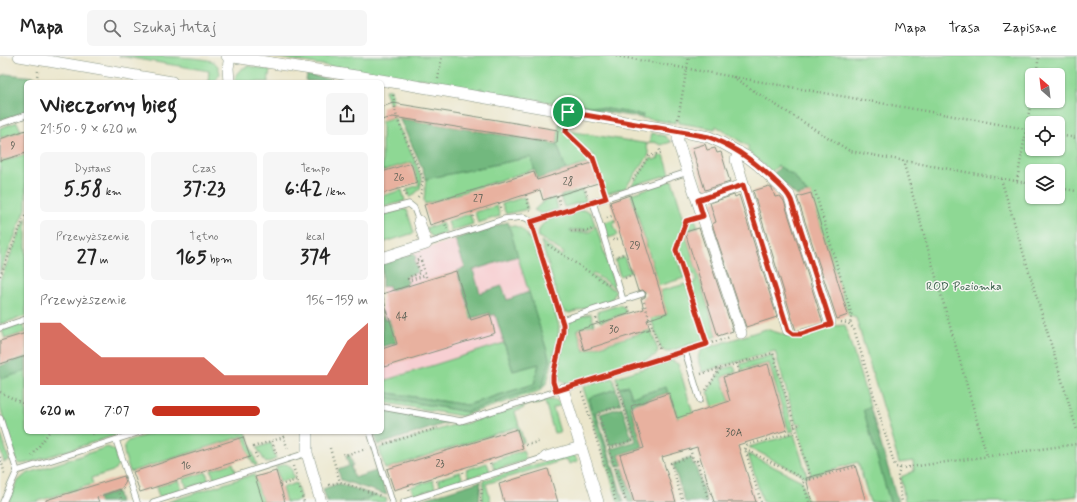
<!DOCTYPE html>
<html lang="pl">
<meta charset="utf-8">
<style>
:root{--surface:#fff;--page:#f6f6f6;--text:#222;--muted:#767676;--line:#e0e0e0;--accent:#c8321e}
body{margin:0;font-family:Mynerve,sans-serif;background:var(--page);color:var(--text);height:100vh;display:flex;flex-direction:column;font-size:15px;white-space:nowrap}
*{box-sizing:border-box;margin:0}
p{font-size:13px;color:var(--muted)}
.icon{flex:none;width:22px;height:22px;fill:none;stroke:currentColor;stroke-width:2;stroke-linecap:round;stroke-linejoin:round}
.map{position:relative;flex:1;overflow:hidden}
.details{position:absolute;left:24px;top:24px;width:360px;height:354px;display:flex;flex-direction:column;background:var(--surface);border-radius:6px;box-shadow:0 1px 3px #0004}
.details>*{flex:none}
.needle{width:26px;rotate:332deg}
.buttons{position:absolute;left:1025px;top:12px;display:grid;gap:8px}
.buttons a{display:grid;place-items:center;width:40px;height:40px;border-radius:6px;background:var(--surface);box-shadow:0 1px 3px #0004;font-size:20px}
.pin{position:absolute;display:grid;place-items:center;width:34px;height:34px;color:#fff;margin:-17px;border:2px solid #fff;border-radius:50%;box-shadow:0 1px 4px #0007}
.round{display:grid;place-items:center;flex:none;width:42px;height:42px;border-radius:6px;background:var(--page)}
.head{display:flex;align-items:center;justify-content:space-between;height:68px;padding:0 16px}
h1{font-size:22px;font-weight:700;line-height:30px}
.stats{display:grid;grid-template-columns:repeat(3,1fr);gap:6px;height:68px;padding:4px 16px}
.stats div{display:grid;align-content:center;border-radius:6px;background:var(--page);text-align:center}
.stats b{font-size:20px;font-weight:700}
.stats small{font-size:11px;font-weight:400}
.stats p{font-size:11px}
.chart{height:112px;padding:8px 16px}
.chart p{display:flex;justify-content:space-between}
.chart svg{width:100%;height:72px;margin-top:4px;fill:var(--accent);opacity:.7}
ul{padding:0 16px;list-style:none;font-size:13px}
li{display:grid;grid-template-columns:64px 48px 1fr;align-items:center;height:30px}
li i{height:10px;border-radius:5px;background:var(--accent)}
header{display:flex;align-items:center;gap:24px;box-sizing:border-box;height:56px;padding:0 20px;background:var(--surface);border-bottom:1px solid var(--line)}
header strong{font-size:19px}
nav{display:flex;gap:22px;margin-inline-start:auto;font-size:14px}
.search{width:280px;height:36px;background:var(--page);display:flex;align-items:center;gap:10px;box-sizing:border-box;padding:0 14px;border-radius:6px;color:var(--muted);font-size:15px}
.map>svg:first-child{display:block}
.built{fill:#f7cfd2}
.green{fill:#8ed894;stroke:#568a64;fill-rule:evenodd}
.forest{fill:#72b87e;stroke:#487a59}
.building{fill:#e8b19f}
.lines{fill:none;stroke-linecap:round;stroke-linejoin:round}
.lane-casing{stroke:#859280;stroke-width:7}
.street-casing{stroke:#859280;stroke-width:12}
.path{stroke:#859280;stroke-width:2.5;stroke-dasharray:1 3;stroke-linecap:butt}
.lane{stroke:#fff;stroke-width:5.5}
.street{stroke:#fff;stroke-width:11}
.route-casing{stroke:#fff;stroke-width:8}
.route{stroke:#c8321e;stroke-width:5}
.labels{text-anchor:middle;dominant-baseline:central;stroke-width:3;stroke-linejoin:round;paint-order:stroke}
.number-label{font-size:10px;fill:#515a4f}
.park-label{font-size:12px;fill:#355c47;stroke:#f6f6f2}
</style>
<header>
<strong>Mapa</strong>
<div class="search"><svg class="icon" aria-label="search" viewBox="0 0 24 24"><circle cx="10" cy="10" r="6"/><path d="M15 15l6 6"/></svg>Szukaj tutaj</div>
<nav><a>Mapa</a><a>Trasa</a><a>Zapisane</a></nav>
</header>
<div class="map">
<svg width="1077" height="446" viewBox="0 0 1077 446">
<rect width="100%" height="100%" fill="#f6f6f2"/>
<filter id="ink" filterUnits="userSpaceOnUse"><feTurbulence type="fractalNoise" baseFrequency=".025" numOctaves="2"/><feDisplacementMap in="SourceGraphic" scale="8" xChannelSelector="R" yChannelSelector="G"/><feConvolveMatrix kernelMatrix="1 2 1 2 8 2 1 2 1" color-interpolation-filters="sRGB"/></filter>
<filter id="wash" filterUnits="userSpaceOnUse"><feTurbulence type="fractalNoise" baseFrequency=".012" numOctaves="4" result="noise"/><feDisplacementMap in="SourceGraphic" scale="16" xChannelSelector="R" yChannelSelector="G"/><feGaussianBlur stdDeviation="0.9" result="paint"/><feColorMatrix in="noise" values="0 0 0 0 0 0 0 0 0 0 0 0 0 0 0 0 0 1.4 0 .05"/><feComposite in="paint" operator="in"/></filter>
<g filter="url(#wash)">
<rect width="100%" height="100%" fill="#ebe6cb"/>
<!-- built -->
<polygon class="built" points="508,166 550,305 542,331 467,356 382,341 382,207"/>
<!-- green -->
<g class="green">
<path d="M119,0c21,0 76,0 93,5 5,2 7,7 8,13l-5,7 -7,1 1,-11z"/>
<path d="M268,0h809v440l-46,6h-126l-4,-25 13,-6 -1,-10 -14,2 -43,-145 -8,-3 -37,-121h-3l-15,-19 -15,-9 -7,6 -24,-22 2,-3 -33,-21 -1,3 -36,-6v-3h-3v3l-34,-5 1,-3 -88,-15v3l-73,-12v-3h-2v3l-41,-7v-3l-21,-3v3zM1032,19h26v26h-26zM1032,67h26v26h-26zM1032,115h26v26h-26z"/>
<path d="M249,10l21,4 -2,12h-33c-1,-9 6,-14 14,-16z"/>
<polygon points="385,34 391,34 395,63 415,105 422,123 420,133 410,142 407,133 419,129 412,106 382,115 382,65 394,61"/>
<polygon points="560,62 567,63 565,76 591,102 593,106 566,114 557,88"/>
<polygon points="17,66 21,75 0,82 0,72"/>
<polygon points="568,75 649,88 651,77 665,80 671,86 661,89 654,86 646,88 649,99 625,132 606,138 594,100"/>
<polygon points="26,98 26,153 0,216 0,106"/>
<polygon points="664,99 670,118 631,130 650,103 652,102 653,104 659,102 658,100"/>
<polygon points="531,101 535,113 425,148 424,144 426,123"/>
<polygon points="672,124 685,166 674,194 684,222 638,236 637,234 658,227 631,138"/>
<polygon points="402,134 405,145 383,151 382,140"/>
<polygon points="582,134 586,145 564,151 560,140"/>
<polygon points="524,141 528,153 506,158 502,148"/>
<polygon points="555,142 558,153 542,158 534,154 544,145"/>
<polygon points="497,150 500,160 478,167 475,156"/>
<polygon points="401,153 407,154 414,177 382,187 382,159"/>
<path d="M580,154h6l5,3 4,12 -6,5h-18l-1,2h20l6,-6 19,62 -22,-15 -2,2 25,16 -3,7 -3,2 -40,13 -6,-2 -3,-4 -20,-66 21,15 2,-3 -25,-16c-5,-18 28,-24 41,-27z"/>
<polygon points="470,158 473,168 451,175 448,165"/>
<polygon points="26,162 26,260 0,268 0,224"/>
<polygon points="615,163 615,166 613,167 618,179 608,182 603,167"/>
<polygon points="695,163 698,171 685,176 717,280 706,284 688,228 696,225 694,218 686,220 677,194 687,165"/>
<polygon points="442,167 446,177 434,181 430,179 426,172"/>
<path d="M508,169c11,1 17,4 21,14l3,-1 27,88 -1,13 -11,43 -6,8 -5,2 -74,24 -80,-14v-5l85,15 75,-25 8,-26z"/>
<polygon points="624,201 628,212 630,212 631,216 620,220 615,204"/>
<polygon points="686,228 704,284 666,296 661,293 644,241 649,239 656,262 667,258 660,235"/>
<polygon points="619,249 624,251 626,257 600,266 597,256"/>
<path d="M591,258l3,10 -17,5 7,22 67,-21 7,20 -2,5 -10,5 -77,23c-8,-1 -11,-5 -12,-12l11,-45c4,-9 14,-10 23,-12z"/>
<polygon points="22,268 26,276 5,283 2,274"/>
<path d="M845,269l25,82 -6,3 26,92h-20l-12,-40 -52,15 -57,-30 45,-13 13,42 4,-1 -14,-49 4,-1v-2l-5,1 -21,-73 -73,21c-3,-9 -7,-16 1,-23l63,-20 29,9 18,-3 19,-9z"/>
<polygon points="504,287 513,315 539,308 534,328 467,349 382,336 382,321 383,325"/>
<polygon points="772,299 794,375 789,376 769,307 742,314 740,308"/>
<polygon points="671,304 678,308 698,374 683,379 670,337 668,337 666,331 632,341 628,330 619,332 616,321"/>
<polygon points="734,310 736,316 722,321 735,363 718,367 708,335 722,313"/>
<polygon points="26,315 26,376 126,376 28,407 20,408 17,405 0,351 0,323"/>
<polygon points="613,322 616,333 589,342 622,446 618,446 583,331"/>
<polygon points="546,343 547,344 556,344 561,349 553,352 560,376 554,377 545,346 535,349 534,347 524,350 524,352 515,356 524,386 522,387 517,371 385,413 379,392 457,368 464,368"/>
<path d="M155,376h91l11,33 -2,1 -5,-8 -7,-22 -113,36c-2,-9 -11,-24 -2,-31z"/>
<polygon points="1,378 9,404 4,406 0,392 0,379"/>
<polygon points="271,387 276,403 266,407 257,392"/>
<polygon points="107,391 115,394 118,410 113,415 91,422 93,428 35,446 8,446 18,425 26,418"/>
<polygon points="523,394 526,404 495,414 492,406"/>
<polygon points="748,398 802,425 807,446 763,446"/>
<polygon points="566,399 574,399 578,405 569,408 567,403 486,428 491,446 482,446 484,424"/>
<polygon points="233,407 236,416 214,423 211,414"/>
<polygon points="487,407 490,415 469,422 466,414"/>
<path d="M284,408c8,0 8,8 10,14l-14,4 -4,-15z"/>
<polygon points="206,416 209,425 187,432 184,423"/>
<polygon points="460,416 463,424 441,431 438,423"/>
<polygon points="254,418 263,446 168,446"/>
<polygon points="179,424 182,433 159,441 156,431"/>
<polygon points="433,424 435,432 414,439 411,431"/>
<polygon points="296,427 301,444 293,446 286,446 282,432"/>
<polygon points="374,439 387,443 385,446 359,446"/>
</g>
<!-- forest -->
<g class="forest">
<polygon points="6,18 35,21 37,26 26,26 26,56 0,64 0,20"/>
<polygon points="307,19 345,26 306,25"/>
<polygon points="577,48 643,59 642,62 576,51"/>
<polygon points="399,62 557,88 566,114 537,123 531,101 426,123 417,100"/>
<polygon points="780,111 793,119 807,137 797,140 773,118"/>
<polygon points="508,166 518,200 473,214 480,237 502,230 507,244 529,236 550,305 542,331 467,356 382,341 382,336 467,349 534,328 539,308 513,315 495,258 491,260 490,257 466,264 462,252 468,250 457,215 465,212 455,183"/>
<polygon points="414,197 416,203 414,204 418,216 407,220 406,223 409,226 406,227 407,229 390,234 389,229 382,231 382,207"/>
<polygon points="382,256 385,264 389,263 391,270 396,268 402,285 382,291"/>
<polygon points="26,301 26,315 0,323 0,310"/>
<polygon points="628,330 632,341 666,331 668,337 630,349 643,391 619,399 623,409 617,411 611,393 636,385 619,332"/>
<polygon points="616,333 621,348 596,356 624,446 622,446 589,342"/>
<polygon points="622,351 632,383 610,390 600,358"/>
<polygon points="870,351 898,446 890,446 863,353"/>
<polygon points="382,354 450,366 378,389 374,376 382,376"/>
<polygon points="350,399 353,409 351,410 354,422 379,414 387,439 341,424 338,414 349,410 346,400"/>
<polygon points="691,402 693,408 695,408 707,446 685,446 673,408"/>
<polygon points="623,412 634,446 628,446 618,414"/>
<polygon points="481,425 479,446 414,446"/>
<polygon points="337,428 340,428 374,439 359,446 327,446 323,433"/>
<polygon points="117,435 120,446 99,446 98,442"/>
</g>
<g id="blocks">
<!-- building -->
<g class="building">
<polygon points="393,47 558,74 557,87 393,61 382,64 382,51"/>
<polygon points="26,74 26,97 0,105 0,83"/>
<polygon points="705,88 707,94 715,92 717,97 721,96 730,126 705,134 692,92"/>
<polygon points="411,107 417,127 382,138 382,116"/>
<polygon points="592,107 598,127 543,144 540,134 430,169 424,149 534,116 537,124"/>
<polygon points="769,130 772,132 775,141 780,140 784,145 823,267 796,275 753,135"/>
<polygon points="811,137 848,259 837,263 797,141"/>
<polygon points="630,139 667,257 647,264 650,273 584,294 578,274 644,253 641,243 645,241 646,237 643,234 638,235 610,146"/>
<polygon points="734,139 735,141 739,139 777,261 746,271 712,168 716,166 710,147"/>
<polygon points="699,172 733,275 718,280 685,176"/>
<polygon points="456,215 471,264 490,258 495,277 384,311 382,303 382,293 397,288 382,238"/>
<polygon points="26,277 26,300 0,308 0,285"/>
<polygon points="768,308 787,374 738,389 756,446 714,446 697,391 662,401 676,446 634,446 620,399 644,392 631,350 669,337 677,362 730,345 723,321"/>
<polygon points="517,373 523,393 394,434 387,413"/>
<polygon points="243,381 250,401 140,436 133,416"/>
<polygon points="855,409 866,446 812,446 806,422"/>
<polygon points="548,413 558,446 504,446 499,428"/>
<polygon points="276,415 285,446 263,446 255,421"/>
<polygon points="124,420 126,426 121,433 97,441 99,446 46,446 46,444"/>
</g>
</g>
</g>
<g filter="url(#ink)">
<use href="#blocks" fill-opacity="0" stroke="#859280" stroke-width="1"/>
<g class="lines">
<!-- lane casing -->
<g class="lane-casing">
<g id="lane">
<polyline points="0,68 26,59"/>
<polyline points="593,146 623,244"/>
<polyline points="382,155 409,148 414,152 419,165"/>
<polyline points="531,166 563,267 563,277 553,320 553,326 555,335"/>
<polyline points="426,188 504,163 523,161 528,163 531,166 688,116"/>
<polyline points="562,264 642,238"/>
<polyline points="0,272 26,263"/>
<polyline points="382,351 461,365 685,295 700,344"/>
<polyline points="0,362 17,415 3,446"/>
<polyline points="370,376 392,446"/>
<polyline points="116,384 137,446"/>
<polyline points="17,415 140,376"/>
<polyline points="153,446 307,397"/>
<polyline points="404,446 546,401"/>
</g>
</g>
<!-- street casing -->
<g class="street-casing">
<g id="street">
<polyline points="19,0 172,26"/>
<polyline points="227,0 375,23 678,75 709,81 722,87 749,102 758,109 789,139 830,265"/>
<polyline points="229,26 228,12 230,0"/>
<polyline points="678,75 678,86 741,277"/>
<polyline points="739,96 736,104 788,274"/>
<polyline points="698,144 743,129"/>
<polyline points="382,202 426,188 419,165"/>
<polyline points="563,333 598,446"/>
<polyline points="307,376 307,397 321,446"/>
<polyline points="546,401 581,391"/>
</g>
</g>
<!-- path -->
<g class="path">
<polyline points="616,0 1032,74"/>
<polyline points="38,15 37,21 39,26"/>
<polyline points="1036,19 1039,0"/>
<polyline points="733,21 779,51 850,95 1032,128"/>
<polyline points="438,23 442,0"/>
<polyline points="393,39 397,63 423,122 421,137 417,142"/>
<polyline points="678,63 689,0"/>
<polyline points="567,67 566,76 593,102 603,133"/>
<polyline points="1058,79 1077,82"/>
<polyline points="903,105 987,400"/>
<polyline points="1001,123 1077,374"/>
<polyline points="633,124 649,100 661,97 659,92"/>
<polyline points="1017,125 1032,39"/>
<polyline points="403,131 406,140"/>
<polyline points="584,131 587,139"/>
<polyline points="1058,132 1077,135"/>
<polyline points="815,135 852,260 850,268"/>
<polyline points="526,139 530,155"/>
<polyline points="557,140 560,148"/>
<polyline points="499,147 501,155"/>
<polyline points="472,156 474,164"/>
<polyline points="607,162 614,159"/>
<polyline points="691,164 687,165 676,194 707,288"/>
<polyline points="444,165 447,173"/>
<polyline points="571,175 589,175 592,173"/>
<polyline points="613,184 621,182"/>
<polyline points="548,189 609,229"/>
<polyline points="618,200 626,197"/>
<polyline points="420,201 427,224"/>
<polyline points="418,204 416,205 420,217 409,221 408,223 410,224 426,219"/>
<polyline points="0,220 26,158"/>
<polyline points="625,222 633,219"/>
<polyline points="644,246 660,295"/>
<polyline points="628,251 630,257"/>
<polyline points="596,262 597,268"/>
<polyline points="841,266 848,267 854,273 894,407 896,411 903,412 1077,388"/>
<polyline points="799,278 821,272"/>
<polyline points="693,293 730,281"/>
<polyline points="737,307 739,316"/>
<polyline points="701,318 773,297 811,423"/>
<polyline points="706,334 720,313"/>
<polyline points="0,336 26,349"/>
<polyline points="582,336 616,446"/>
<polyline points="623,349 598,357 626,446"/>
<polyline points="794,370 801,368"/>
<polyline points="89,376 96,379"/>
<polyline points="282,376 288,394"/>
<polyline points="272,385 276,398"/>
<polyline points="384,388 438,372"/>
<polyline points="522,390 541,385"/>
<polyline points="253,391 284,381"/>
<polyline points="330,392 340,426"/>
<polyline points="609,392 634,384 616,325"/>
<polyline points="690,393 694,406 697,405 709,446"/>
<polyline points="745,393 747,389 796,376"/>
<polyline points="255,397 258,404"/>
<polyline points="343,398 345,399 366,393"/>
<polyline points="32,400 49,376"/>
<polyline points="0,401 5,418"/>
<polyline points="489,404 491,410"/>
<polyline points="293,410 304,446"/>
<polyline points="462,412 464,418"/>
<polyline points="900,412 898,420 902,446"/>
<polyline points="435,421 437,427"/>
<polyline points="280,429 297,424"/>
<polyline points="329,429 340,426 381,440"/>
<polyline points="408,429 410,435"/>
<polyline points="122,446 119,435 124,433"/>
<polyline points="481,446 482,431"/>
<polyline points="683,446 671,407 692,400"/>
<polyline points="761,446 745,393 806,424"/>
<polyline points="809,446 803,427 805,425 854,411"/>
</g>
<!-- lane -->
<use href="#lane" class="lane"/>
<!-- street -->
<use href="#street" class="street"/>
</g>
</g>
<g class="lines" filter="url(#ink)">
<!-- route casing -->
<g class="route-casing">
<path id="route" d="M568,56l141,25c24,9 45,24 64,42 7,7 14,12 18,21l40,124 -30,10h-8l-5,-4 -45,-145 -45,15 5,16 -17,5 -10,29 31,94 -151,47 -3,-9v-6l10,-44v-8l-32,-102 75,-24 -13,-40 -27,-26z"/>
</g>
<!-- route -->
<use href="#route" class="route"/>
</g>
<g class="labels">
<!-- number labels -->
<g class="number-label">
<text x="13" y="90">9</text>
<text x="399" y="122">26</text>
<text x="568" y="126">28</text>
<text x="478" y="143">27</text>
<text x="635" y="190">29</text>
<text x="402" y="261">44</text>
<text x="614" y="274">30</text>
<text x="734" y="377">30A</text>
<text x="440" y="408">23</text>
<text x="186" y="410">16</text>
</g>
<!-- park labels -->
<g class="park-label">
<text x="964" y="231">ROD Poziomka</text>
</g>
</g>
</svg>
<div class="buttons">
<a><svg class="needle" viewBox="-14 -14 28 28"><path d="M0-13l5 13h-10z" fill="#e53935"/><path d="M0 13l5-13h-10z" fill="#767676"/></svg></a>
<a><svg class="icon" aria-label="locate" viewBox="0 0 24 24"><circle cx="12" cy="12" r="6"/><path d="M12 2v4M12 18v4M2 12h4M18 12h4"/></svg></a>
<a><svg class="icon" aria-label="layers" viewBox="0 0 24 24"><path d="M12 4l9 5-9 5-9-5zM3 14l9 5 9-5"/></svg></a>
</div>
<div class="pin" style="left:568px;top:56px;background:#1e9e55"><svg class="icon" aria-label="arrive" viewBox="0 0 24 24"><path d="M6 21V4h12l-3 4 3 4H6"/></svg></div>
<section class="details">
<div class="head"><div><h1>Wieczorny bieg</h1><p>21:50 · 9 × 620 m</p></div><a class="round"><svg class="icon" aria-label="share" viewBox="0 0 24 24"><path d="M12 15V3M7 8l5-5 5 5M5 13v7h14v-7"/></svg></a></div>
<div class="stats">
<div><p>Dystans</p><b>5.58<small> km</small></b></div>
<div><p>Czas</p><b>37:23</b></div>
<div><p>Tempo</p><b>6:42<small> /km</small></b></div>
</div>
<div class="stats">
<div><p>Przewyższenie</p><b>27<small> m</small></b></div>
<div><p>Tętno</p><b>165<small> bpm</small></b></div>
<div><p>kcal</p><b>374</b></div>
</div>
<div class="chart"><p><span>Przewyższenie</span>156–159 m</p>
<svg viewBox="0 0 160 44" preserveAspectRatio="none"><path d="M0 44V6L10 6L20 17L30 27L40 27L50 27L60 27L70 27L80 27L90 38L100 38L110 38L120 38L130 38L140 38L150 17L160 6V44z"/></svg>
</div>
<ul>
<li><b>620 m</b>7:07<i style="width:50%"></i></li>
</ul>
</section>
</div>
